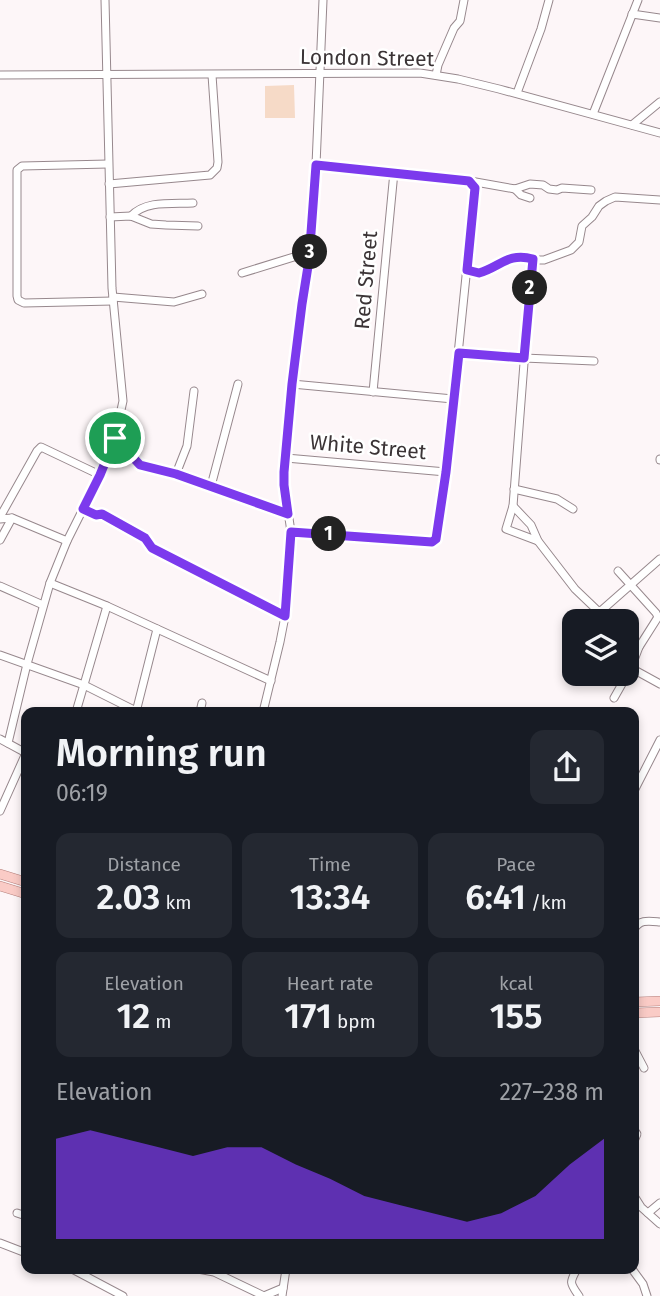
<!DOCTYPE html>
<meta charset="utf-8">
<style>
:root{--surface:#171b24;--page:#242831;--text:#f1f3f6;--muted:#9ea1a6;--accent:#7c3aed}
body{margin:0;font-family:"Fira Sans",sans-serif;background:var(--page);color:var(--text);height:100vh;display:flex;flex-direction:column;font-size:26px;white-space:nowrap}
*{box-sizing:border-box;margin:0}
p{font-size:23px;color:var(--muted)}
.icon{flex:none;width:38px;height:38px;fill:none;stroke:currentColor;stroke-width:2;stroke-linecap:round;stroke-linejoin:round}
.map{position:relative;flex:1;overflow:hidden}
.side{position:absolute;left:21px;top:707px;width:618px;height:567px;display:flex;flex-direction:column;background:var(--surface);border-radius:14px;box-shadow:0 4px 10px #0003}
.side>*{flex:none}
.tools{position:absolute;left:562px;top:609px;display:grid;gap:14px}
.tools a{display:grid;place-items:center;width:77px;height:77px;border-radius:14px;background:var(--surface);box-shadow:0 4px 10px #0003;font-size:35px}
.pin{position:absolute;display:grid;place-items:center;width:60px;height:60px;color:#fff;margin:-30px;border:4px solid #fff;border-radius:50%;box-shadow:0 2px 7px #0007}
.km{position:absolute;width:35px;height:35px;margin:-18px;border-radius:50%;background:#222;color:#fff;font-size:19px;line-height:35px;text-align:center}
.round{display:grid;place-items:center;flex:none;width:74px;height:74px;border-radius:14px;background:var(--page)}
.headline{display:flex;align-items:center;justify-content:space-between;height:119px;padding:0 35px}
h1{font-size:38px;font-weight:600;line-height:52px}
.metrics{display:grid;grid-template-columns:repeat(3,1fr);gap:10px;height:119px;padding:7px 35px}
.metrics div{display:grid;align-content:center;border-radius:14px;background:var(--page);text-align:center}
.metrics b{font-size:35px;font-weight:600}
.metrics small{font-size:19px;font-weight:400}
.metrics p{font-size:19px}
.chart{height:196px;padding:14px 35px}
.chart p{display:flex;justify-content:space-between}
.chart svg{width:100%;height:126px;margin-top:7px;fill:var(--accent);opacity:.7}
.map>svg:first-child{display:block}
.green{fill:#f6dac7}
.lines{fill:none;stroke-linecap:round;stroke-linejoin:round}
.minor-casing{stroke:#97888d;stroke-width:9}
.major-casing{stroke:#b57f7b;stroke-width:10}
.minor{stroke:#fff;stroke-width:7}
.major{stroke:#facbc6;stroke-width:9}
.route-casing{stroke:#fff;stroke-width:14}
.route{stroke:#7c3aed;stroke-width:9}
.labels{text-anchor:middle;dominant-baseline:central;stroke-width:5;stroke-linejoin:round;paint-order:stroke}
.street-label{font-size:21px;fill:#3b3436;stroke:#fff}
</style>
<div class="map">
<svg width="660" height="1296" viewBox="0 0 660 1296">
<rect width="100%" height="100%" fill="#fdf6f8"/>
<!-- green -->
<polygon class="green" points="294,85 295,118 265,118 265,86"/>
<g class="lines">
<!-- minor casing -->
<g class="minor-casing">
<g id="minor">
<polyline points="632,14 660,18"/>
<polyline points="0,75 420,73 458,79 499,89 660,133"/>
<polyline points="436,75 438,65 454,28 460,21 464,0"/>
<polyline points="517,93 541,29 549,0"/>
<polyline points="593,114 638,0"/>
<polyline points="632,125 660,102"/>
<polyline points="108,164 22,166 17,170 17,296 18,300 24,303 113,301"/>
<polyline points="470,181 515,189 530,184 543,185 549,189 557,190 562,188 591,190"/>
<polyline points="109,184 210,175 217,168 218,162 212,75"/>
<polyline points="515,189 521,195 530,198"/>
<path d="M131,216c15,-16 41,-12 62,-13"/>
<polyline points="110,217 131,216 151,224 166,225 198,226"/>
<polyline points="532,259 513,506 506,529 538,541"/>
<polyline points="467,270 479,273 510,258 523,257 539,260 544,260 571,250 579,242 582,226 592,217 599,206 606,201 615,197 660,200"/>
<polyline points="242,273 310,252"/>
<polyline points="113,297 174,302 202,294"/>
<polyline points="459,353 524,358 594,361"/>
<polyline points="292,384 453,399"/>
<polyline points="373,392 394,172"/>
<polyline points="115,437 140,465 176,474 288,514"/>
<polyline points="286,458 446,472"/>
<polyline points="660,460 660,459"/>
<polyline points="176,474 187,446 194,391"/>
<polyline points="211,486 238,384"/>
<polyline points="514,489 557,499 573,509"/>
<polyline points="513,506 531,525 538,541 575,589 598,611 602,610 660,559"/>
<polyline points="83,510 96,515 102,514 145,538 152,548 285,616"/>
<polyline points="0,517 37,451 41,447 100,475"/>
<polyline points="0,519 12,518 67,541"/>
<polyline points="291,532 432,542 436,539 446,472 475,188 475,185 469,181 316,165"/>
<polyline points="0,540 12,518"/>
<polyline points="50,583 107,606 271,681"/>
<polyline points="0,586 43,605"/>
<polyline points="626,639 639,647"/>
<polyline points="0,655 84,685 138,712"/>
<polyline points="631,668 660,684"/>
<polyline points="591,675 592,674"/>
<polyline points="614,698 631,668 639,647 658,617 656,613 618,571"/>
<polyline points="76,712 107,606"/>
<polyline points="136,712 157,629"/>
<polyline points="200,712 202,703"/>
<polyline points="263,712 280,642 287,606 291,532 284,484 284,472 292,384 302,304 309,260 316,165 323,0"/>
<polyline points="0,739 26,753"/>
<polyline points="8,743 27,664 50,583 67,541 100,475 115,437 123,401 112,288 105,0"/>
<polyline points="634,791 660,740"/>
<polyline points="0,811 26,753"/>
<path d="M634,930c5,-11 15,-9 26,-8"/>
<polyline points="634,973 634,974"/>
<polyline points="634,1049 644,1068"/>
<polyline points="634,1130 637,1134 634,1141"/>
<polyline points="634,1196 641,1207 660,1224"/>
<polyline points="17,1213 26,1216"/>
<polyline points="648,1213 660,1203"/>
<polyline points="0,1243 26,1253"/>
<polyline points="72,1269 123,1296"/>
<polyline points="198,1269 214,1272 264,1296"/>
<path d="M577,1269c-8,14 -7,14 2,27"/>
<polyline points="632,1269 643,1284 647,1296"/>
<polyline points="264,1296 283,1288"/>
<polyline points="282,1296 286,1269"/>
</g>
</g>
<!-- major casing -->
<g class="major-casing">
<g id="major">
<polyline points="0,874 26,882"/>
<polyline points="0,886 26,894"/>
<polyline points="634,1002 660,1001"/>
<polyline points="634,1013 660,1012"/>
</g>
</g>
<!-- minor -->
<use href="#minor" class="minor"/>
<!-- major -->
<use href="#major" class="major"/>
</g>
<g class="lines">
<!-- route casing -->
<g class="route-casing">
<path id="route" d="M316,165l153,16 6,7 -8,82 12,3c21,-6 29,-21 54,-14l-9,99 -65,-5 -13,119 -10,67 -4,3 -141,-10 -6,84 -133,-68 -7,-10 -43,-24 -6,1 -13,-6 17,-34 15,-37 25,27 36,9 112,40 -4,-29v-13l8,-88 10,-80 7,-44z"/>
</g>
<!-- route -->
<use href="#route" class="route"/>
</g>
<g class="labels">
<!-- street labels -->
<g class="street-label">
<text transform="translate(367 58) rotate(1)">London Street</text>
<text transform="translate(366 280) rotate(-85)">Red Street</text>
<text transform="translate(368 447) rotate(5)">White Street</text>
</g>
</g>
</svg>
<div class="tools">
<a><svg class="icon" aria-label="layers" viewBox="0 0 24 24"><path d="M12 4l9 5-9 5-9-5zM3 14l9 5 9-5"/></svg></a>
</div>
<div class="pin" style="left:115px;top:438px;background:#1e9e55"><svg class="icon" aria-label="arrive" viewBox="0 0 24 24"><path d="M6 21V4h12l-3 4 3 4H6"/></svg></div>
<b class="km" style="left:329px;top:534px">1</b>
<b class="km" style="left:530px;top:288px">2</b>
<b class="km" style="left:310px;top:252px">3</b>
<section class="side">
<div class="headline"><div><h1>Morning run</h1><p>06:19</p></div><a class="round"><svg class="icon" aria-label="share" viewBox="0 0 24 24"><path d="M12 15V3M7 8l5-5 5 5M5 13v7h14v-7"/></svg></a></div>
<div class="metrics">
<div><p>Distance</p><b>2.03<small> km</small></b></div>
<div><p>Time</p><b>13:34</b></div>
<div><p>Pace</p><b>6:41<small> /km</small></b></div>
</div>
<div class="metrics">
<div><p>Elevation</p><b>12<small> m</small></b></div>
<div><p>Heart rate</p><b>171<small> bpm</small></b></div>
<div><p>kcal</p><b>155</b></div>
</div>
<div class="chart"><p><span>Elevation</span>227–238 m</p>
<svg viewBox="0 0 160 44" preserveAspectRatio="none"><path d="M0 44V9L10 6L20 9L30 12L40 15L50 12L60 12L70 18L80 23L90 29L100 32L110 35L120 38L130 35L140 29L150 18L160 9V44z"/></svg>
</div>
</section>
</div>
